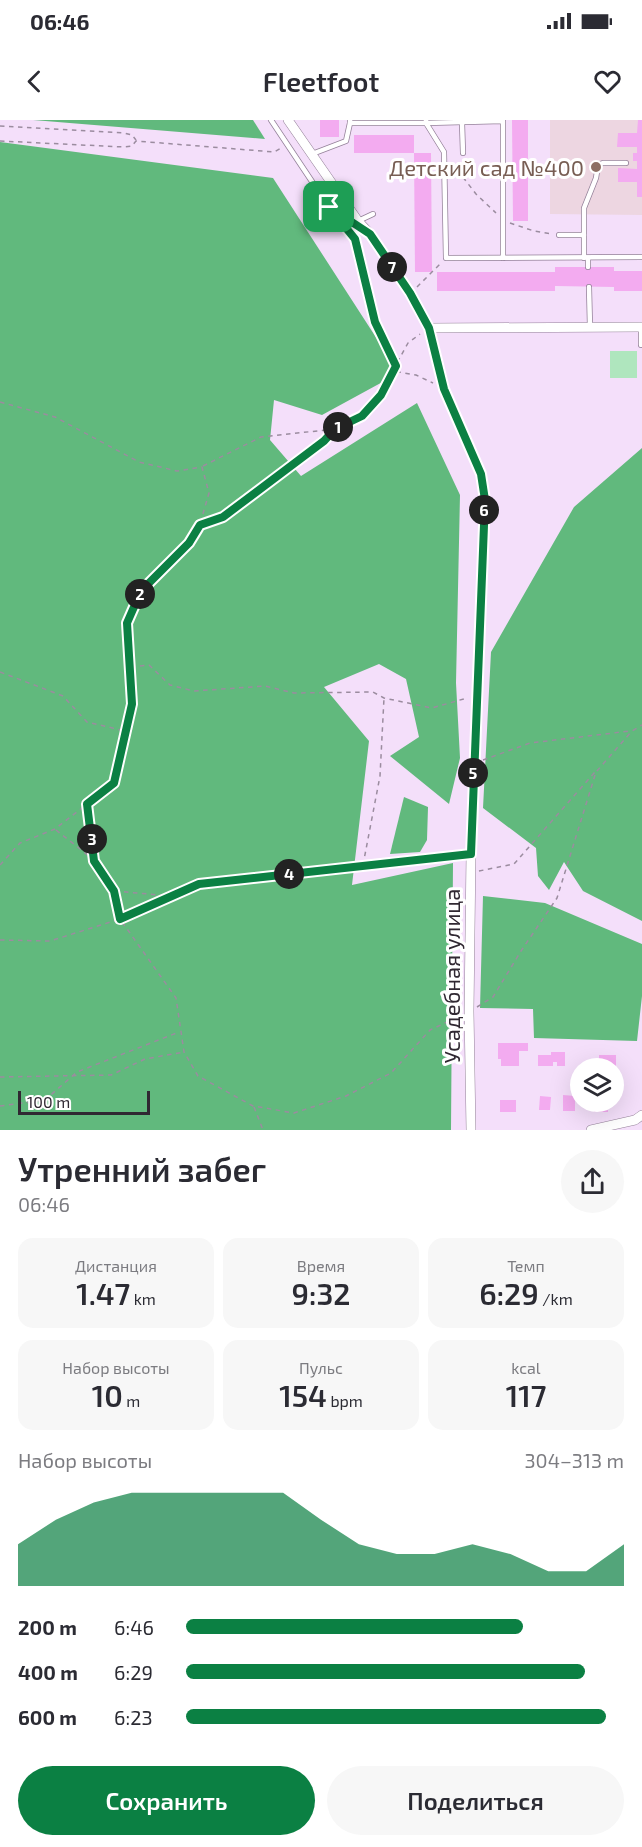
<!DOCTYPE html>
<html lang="ru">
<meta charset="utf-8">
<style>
:root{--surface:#fff;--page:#f7f7f7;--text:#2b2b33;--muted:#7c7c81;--accent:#0b8043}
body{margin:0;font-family:"Exo 2",sans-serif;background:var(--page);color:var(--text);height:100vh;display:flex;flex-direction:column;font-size:22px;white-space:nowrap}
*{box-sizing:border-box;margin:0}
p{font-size:20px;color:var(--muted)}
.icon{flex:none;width:33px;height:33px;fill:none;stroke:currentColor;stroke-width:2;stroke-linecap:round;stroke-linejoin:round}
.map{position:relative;height:1010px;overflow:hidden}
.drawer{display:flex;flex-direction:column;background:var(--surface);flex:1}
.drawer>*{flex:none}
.tools{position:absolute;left:570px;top:938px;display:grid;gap:12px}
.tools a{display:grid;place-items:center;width:54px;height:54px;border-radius:50%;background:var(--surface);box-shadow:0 6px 24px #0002;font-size:30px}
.scale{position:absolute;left:18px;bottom:15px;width:132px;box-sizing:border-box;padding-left:6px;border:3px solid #302832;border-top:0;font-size:16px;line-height:21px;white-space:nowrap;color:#302832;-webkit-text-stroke:4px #fff;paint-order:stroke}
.pin{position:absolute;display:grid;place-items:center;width:51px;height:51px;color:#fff;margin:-26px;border-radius:12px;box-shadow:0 3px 9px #0006}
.km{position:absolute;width:30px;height:30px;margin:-15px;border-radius:50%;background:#222;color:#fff;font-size:16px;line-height:30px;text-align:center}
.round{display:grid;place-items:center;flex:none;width:63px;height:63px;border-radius:32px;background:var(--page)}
.overview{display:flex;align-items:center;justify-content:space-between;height:102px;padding:0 18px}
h1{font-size:33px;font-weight:600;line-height:45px}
.figures{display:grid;grid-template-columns:repeat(3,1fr);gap:9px;height:102px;padding:6px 18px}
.figures div{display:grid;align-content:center;border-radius:15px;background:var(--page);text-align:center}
.figures b{font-size:30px;font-weight:600}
.figures small{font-size:16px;font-weight:400}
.figures p{font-size:16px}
.chart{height:168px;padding:12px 18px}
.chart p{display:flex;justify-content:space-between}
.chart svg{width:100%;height:108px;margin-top:6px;fill:var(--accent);opacity:.7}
.primary-button{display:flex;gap:12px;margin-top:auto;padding:12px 18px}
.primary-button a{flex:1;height:69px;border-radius:36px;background:var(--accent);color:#fff;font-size:24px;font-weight:600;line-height:69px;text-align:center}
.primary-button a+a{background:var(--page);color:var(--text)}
ul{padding:0 18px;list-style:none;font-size:20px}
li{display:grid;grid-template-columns:96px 72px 1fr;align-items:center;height:45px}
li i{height:15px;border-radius:8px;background:var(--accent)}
.status{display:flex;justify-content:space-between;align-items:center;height:42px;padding:0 30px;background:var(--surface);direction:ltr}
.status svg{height:16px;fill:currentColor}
header{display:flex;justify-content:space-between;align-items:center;height:78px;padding:0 18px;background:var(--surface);font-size:27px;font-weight:600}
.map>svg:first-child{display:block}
.education{fill:#edd6e1}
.green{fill:#afe6be}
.forest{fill:#61b97d}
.building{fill:#f3abf0}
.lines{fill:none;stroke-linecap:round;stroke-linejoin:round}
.lane-casing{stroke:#948199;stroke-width:6}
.street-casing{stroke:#948199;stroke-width:10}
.path{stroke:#9b8c9f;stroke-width:1.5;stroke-dasharray:4.5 4.5;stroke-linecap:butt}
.lane{stroke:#fff;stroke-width:4.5}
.street{stroke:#fff;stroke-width:9}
.route-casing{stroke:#fff;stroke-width:12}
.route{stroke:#0b8043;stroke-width:8}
.education-dot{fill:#8d6e63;stroke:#fff;stroke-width:2}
.labels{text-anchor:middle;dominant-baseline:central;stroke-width:6;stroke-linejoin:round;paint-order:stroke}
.education-label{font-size:22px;fill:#785e54;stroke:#fff;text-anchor:end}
.street-label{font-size:22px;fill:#302832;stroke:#fff}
</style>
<div class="status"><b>06:46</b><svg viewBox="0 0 49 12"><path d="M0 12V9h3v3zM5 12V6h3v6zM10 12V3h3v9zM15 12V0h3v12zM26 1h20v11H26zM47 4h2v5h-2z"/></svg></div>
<header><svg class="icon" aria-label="back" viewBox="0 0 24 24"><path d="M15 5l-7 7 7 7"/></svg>Fleetfoot<svg class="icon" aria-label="heart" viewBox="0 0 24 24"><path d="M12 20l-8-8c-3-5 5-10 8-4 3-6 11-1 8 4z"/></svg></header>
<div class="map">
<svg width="642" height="1010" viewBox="0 0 642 1010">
<rect width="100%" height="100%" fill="#f4dffa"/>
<!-- education -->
<polygon class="education" points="550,0 642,0 642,95 550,94"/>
<!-- green -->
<rect class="green" x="610" y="231" width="27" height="27"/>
<!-- forest -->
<g class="forest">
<polygon points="33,0 253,0 265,19"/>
<polygon points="0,22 273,58 399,253 322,295 274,280 270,320 301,356 417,283 460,375 456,563 460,638 449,684 390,636 419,617 406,559 379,544 324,567 369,621 352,765 453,743 451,1010 0,1010"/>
<polygon points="642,328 642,801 583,771 564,742 549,770 538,756 536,728 483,688 491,532 574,387"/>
<polygon points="404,677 428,687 427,720 420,732 390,734"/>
<polygon points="483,776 545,783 642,824 642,876 637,921 534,918 533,889 480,888"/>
</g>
<!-- building -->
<g class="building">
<rect x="320" y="0" width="19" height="17"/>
<polygon points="512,0 528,0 528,101 513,101"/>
<polygon points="638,0 642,0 642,77 637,77 637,62 618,62 618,48 637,49 637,41 633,41 633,33 637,33 637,27 617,27 618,13 637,13"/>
<rect x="354" y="15" width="60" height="18"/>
<polygon points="414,33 431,33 432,152 415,152"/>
<polygon points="555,147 614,147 614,151 642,151 642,171 614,171 614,167 555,166 555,171 437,171 437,152 555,152"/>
<polygon points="498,923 528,923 528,931 519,931 519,946 501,946 501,939 498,939"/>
<polygon points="551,932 565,932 565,946 557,946 557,942 553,942 553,946 538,946 538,935 551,935"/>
<rect x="599" y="935" width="17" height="12"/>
<polygon points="563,975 575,976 575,991 563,991"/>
<polygon points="540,976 551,977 550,990 539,990"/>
<rect x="500" y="980" width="16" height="12"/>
<polygon points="593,981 608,981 608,992 594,992"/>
</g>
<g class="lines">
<!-- lane casing -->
<g class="lane-casing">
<g id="lane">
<polyline points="271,0 329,87 358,106"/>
<polyline points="350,0 350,3 426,3 444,32 446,138 642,137"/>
<polyline points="426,0 426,3 503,1 503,138"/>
<polyline points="462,3 463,33"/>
<polyline points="312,34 346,21 350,3"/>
<polyline points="358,101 373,94"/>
<polyline points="559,115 584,115"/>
<polyline points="584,138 584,88 596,58 598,45 603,43 626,43"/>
<polyline points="588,138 588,147"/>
<polyline points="589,167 590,207"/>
<polyline points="641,207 641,225"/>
</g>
</g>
<!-- street casing -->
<g class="street-casing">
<g id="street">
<polyline points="288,0 358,101 370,114 410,173 429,208 444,269 481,354 485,380 471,734 469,891 471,1010"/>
<polyline points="429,208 642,207"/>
<polyline points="591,1010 635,1000 642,995"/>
</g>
</g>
<!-- path -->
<g class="path">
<polyline points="0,6 124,13 132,15 136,20"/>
<polyline points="0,21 124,27 132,26 136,21 274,32 281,28"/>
<polyline points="452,43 476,74 496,93"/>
<polyline points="510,103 534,111 552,114"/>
<polyline points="345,106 355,119 375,202 396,246"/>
<polyline points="417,167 441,143"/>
<polyline points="393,250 408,223 420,214"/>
<polyline points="0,282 55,297 139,342 177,351 202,347 209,373 200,404"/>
<polyline points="203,346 261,317 335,309"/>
<polyline points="131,547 149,545 170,565 194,571 265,566 294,573 373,572 384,578 432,588 467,578"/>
<polyline points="0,552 63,576 87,602 125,611"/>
<polyline points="483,640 530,623 630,611"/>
<polyline points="87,684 94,741 114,771 120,799 176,878 184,932 198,956 253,986 294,993 346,976 391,953 430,910 460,896"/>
<polyline points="56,710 94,740"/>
<polyline points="0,745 20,723 55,709 114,663 132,584 127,503 141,471 189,423 200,405 223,397 324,321 335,309 362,296 381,275 393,251 416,255 433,263"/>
<polyline points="363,745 380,656 384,578"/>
<polyline points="479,751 514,744 595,652"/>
<polyline points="115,771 170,776"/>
<polyline points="0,820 50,821 120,799 199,764 461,735"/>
<polyline points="477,887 493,877 521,831 557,778 596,652 632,611 642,605"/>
<polyline points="0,957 111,955 145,939 184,932"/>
<polyline points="0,986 45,980 77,952 179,912"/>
<polyline points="254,987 263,1010"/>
</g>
<!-- lane -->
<use href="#lane" class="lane"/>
<!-- street -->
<use href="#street" class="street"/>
</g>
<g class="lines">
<!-- route casing -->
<g class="route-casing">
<polygon id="route" points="329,87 370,114 410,173 429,208 444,269 481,354 485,380 471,734 199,764 120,799 114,771 94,741 87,684 114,663 132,584 127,503 141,471 189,423 200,405 223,397 324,321 335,309 362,296 381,275 396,246 375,202 355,119"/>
</g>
<!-- route -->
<use href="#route" class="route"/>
</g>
<!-- markers -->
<circle class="education-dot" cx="596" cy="47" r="6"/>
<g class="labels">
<!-- education labels -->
<g class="education-label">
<text x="584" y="47">Детский сад №400</text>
</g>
<!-- street labels -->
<g class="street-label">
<text transform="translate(451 856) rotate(-90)">Усадебная улица</text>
</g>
</g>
</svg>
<div class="tools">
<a><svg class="icon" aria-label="layers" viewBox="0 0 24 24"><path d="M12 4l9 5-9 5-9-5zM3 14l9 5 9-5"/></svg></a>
</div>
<div class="scale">100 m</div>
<div class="pin" style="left:329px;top:87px;background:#1e9e55"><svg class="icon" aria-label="arrive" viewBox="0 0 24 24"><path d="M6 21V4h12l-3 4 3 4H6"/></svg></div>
<b class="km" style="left:338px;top:307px">1</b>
<b class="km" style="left:140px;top:474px">2</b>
<b class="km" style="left:92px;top:719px">3</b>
<b class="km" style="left:289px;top:754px">4</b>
<b class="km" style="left:473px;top:653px">5</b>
<b class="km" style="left:484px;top:390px">6</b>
<b class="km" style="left:392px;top:147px">7</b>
</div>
<section class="drawer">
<div class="overview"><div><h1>Утренний забег</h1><p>06:46</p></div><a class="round"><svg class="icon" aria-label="share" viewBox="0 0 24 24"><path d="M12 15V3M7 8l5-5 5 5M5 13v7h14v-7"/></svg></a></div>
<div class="figures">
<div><p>Дистанция</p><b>1.47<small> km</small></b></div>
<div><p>Время</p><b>9:32</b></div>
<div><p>Темп</p><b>6:29<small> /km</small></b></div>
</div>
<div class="figures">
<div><p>Набор высоты</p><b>10<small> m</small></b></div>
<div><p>Пульс</p><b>154<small> bpm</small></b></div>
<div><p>kcal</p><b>117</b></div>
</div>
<div class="chart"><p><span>Набор высоты</span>304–313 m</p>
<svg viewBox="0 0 160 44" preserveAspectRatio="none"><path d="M0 44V27L10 17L20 10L30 6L40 6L50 6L60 6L70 6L80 17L90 27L100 31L110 31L120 27L130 31L140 38L150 38L160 27V44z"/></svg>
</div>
<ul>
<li><b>200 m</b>6:46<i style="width:77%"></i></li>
<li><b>400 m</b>6:29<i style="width:91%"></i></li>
<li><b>600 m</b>6:23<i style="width:96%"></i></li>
</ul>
<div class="primary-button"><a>Сохранить</a><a>Поделиться</a></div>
</section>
